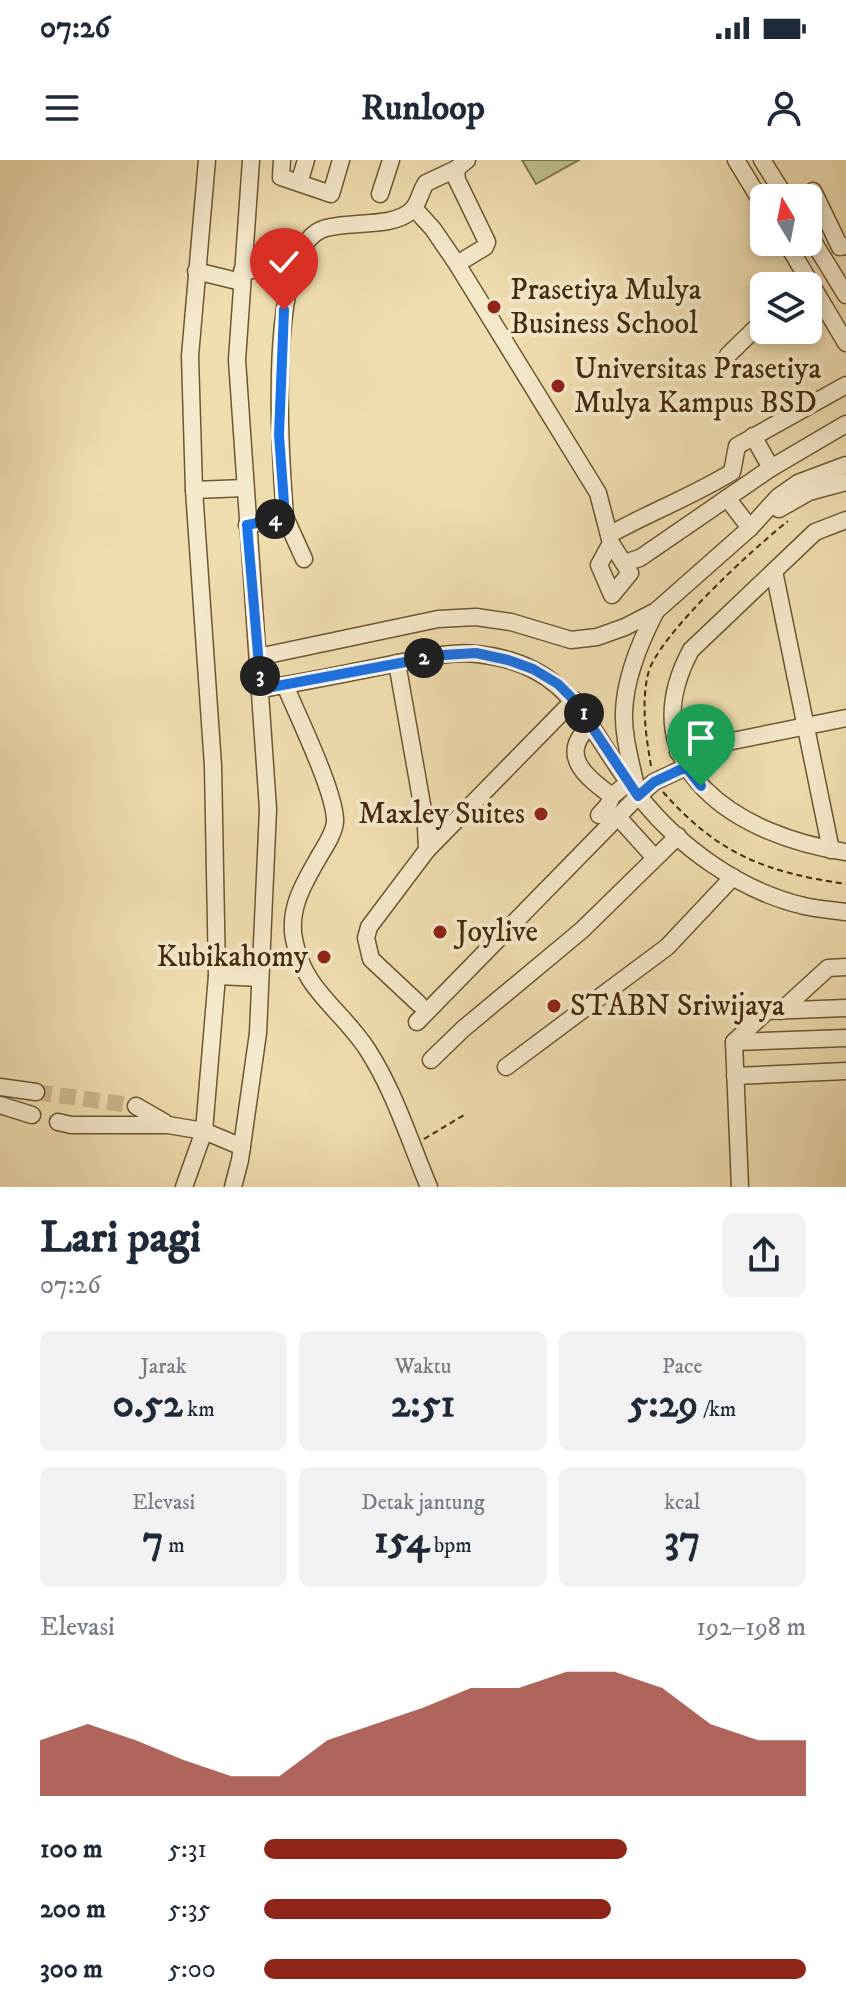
<!DOCTYPE html>
<html lang="id">
<meta charset="utf-8">
<style>
:root{--surface:#fff;--page:#f2f2f3;--text:#1f2937;--muted:#747a83;--accent:#8f2418}
body{margin:0;font-family:"IM FELL DW Pica",serif;background:var(--page);color:var(--text);height:100vh;display:flex;flex-direction:column;font-size:30px;white-space:nowrap}
*{box-sizing:border-box;margin:0}
p{font-size:26px;color:var(--muted)}
.icon{flex:none;width:44px;height:44px;fill:none;stroke:currentColor;stroke-width:2;stroke-linecap:round;stroke-linejoin:round}
.map{position:relative;height:1027px;overflow:hidden}
.panel{display:flex;flex-direction:column;background:var(--surface);flex:1}
.panel>*{flex:none}
.needle{width:52px;rotate:350deg}
.buttons{position:absolute;left:750px;top:24px;display:grid;gap:16px}
.buttons a{display:grid;place-items:center;width:72px;height:72px;border-radius:12px;background:var(--surface);box-shadow:0 4px 12px #0003;font-size:40px}
.pin{position:absolute;display:grid;place-items:center;width:68px;height:68px;color:#fff;margin:-82px -34px;border-radius:50% 50% 50% 0;rotate:-45deg;box-shadow:0 0 8px #0007}
.pin .icon{rotate:45deg}
.km{position:absolute;width:40px;height:40px;margin:-20px;border-radius:50%;background:#222;color:#fff;font-size:22px;line-height:40px;text-align:center}
.round{display:grid;place-items:center;flex:none;width:84px;height:84px;border-radius:12px;background:var(--page)}
.overview{display:flex;align-items:center;justify-content:space-between;height:136px;padding:0 40px}
h1{font-size:44px;font-weight:700;line-height:60px}
.metrics{display:grid;grid-template-columns:repeat(3,1fr);gap:12px;height:136px;padding:8px 40px}
.metrics div{display:grid;align-content:center;border-radius:12px;background:var(--page);text-align:center}
.metrics b{font-size:40px;font-weight:700}
.metrics small{font-size:22px;font-weight:400}
.metrics p{font-size:22px}
.chart{height:224px;padding:16px 40px}
.chart p{display:flex;justify-content:space-between}
.chart svg{width:100%;height:144px;margin-top:8px;fill:var(--accent);opacity:.7}
ul{padding:0 40px;list-style:none;font-size:26px}
li{display:grid;grid-template-columns:128px 96px 1fr;align-items:center;height:60px}
li i{height:20px;border-radius:10px;background:var(--accent)}
.status{display:flex;justify-content:space-between;align-items:center;height:56px;padding:0 40px;background:var(--surface);direction:ltr}
.status svg{height:22px;fill:currentColor}
header{display:flex;justify-content:space-between;align-items:center;height:104px;padding:0 40px;background:var(--surface);font-size:36px;font-weight:700}
.map>svg:first-child{display:block}
.green{fill:#bcc089;stroke:#807648;stroke-width:2}
.lines{fill:none;stroke-linecap:round;stroke-linejoin:round}
.minor-tunnel{stroke:#cdb98e;stroke-width:16;stroke-dasharray:16 8;stroke-linecap:butt}
.minor-casing{stroke:#6e5832;stroke-width:19}
.path{stroke:#432b08;stroke-width:2;stroke-dasharray:6 4;stroke-linecap:butt}
.minor{stroke:#f5e9cb;stroke-width:16}
.route-casing{stroke:#fff;stroke-width:16}
.route{stroke:#1a73e8;stroke-width:10}
.poi-dot{fill:#8f2418;stroke:#f5e9cb;stroke-width:3}
.labels{text-anchor:middle;dominant-baseline:central;stroke-width:8;stroke-linejoin:round;paint-order:stroke}
.poi-label{font-size:30px;fill:#432b08;stroke:#f5e9cb;text-anchor:start}
</style>
<div class="status"><b>07:26</b><svg viewBox="0 0 49 12"><path d="M0 12V9h3v3zM5 12V6h3v6zM10 12V3h3v9zM15 12V0h3v12zM26 1h20v11H26zM47 4h2v5h-2z"/></svg></div>
<header><svg class="icon" aria-label="menu" viewBox="0 0 24 24"><path d="M4 6h16M4 12h16M4 18h16"/></svg>Runloop<svg class="icon" aria-label="person" viewBox="0 0 24 24"><circle cx="12" cy="8" r="4"/><path d="M4 21q1-7 8-7t8 7"/></svg></header>
<div class="map">
<svg width="846" height="1027" viewBox="0 0 846 1027">
<rect width="100%" height="100%" fill="#f0ddaf"/>
<filter id="stains"><feTurbulence type="fractalNoise" baseFrequency=".0025" numOctaves="4"/><feColorMatrix values="0 0 0 0 .2 0 0 0 0 .09 0 0 0 0 .02 0 0 0 .5 -.17"/></filter>
<radialGradient id="worn" r=".72"><stop offset=".6" stop-color="#630" stop-opacity="0"/><stop offset="1" stop-color="#630" stop-opacity=".3"/></radialGradient>
<!-- green -->
<polygon class="green" points="522,0 579,0 536,24"/>
<g class="lines">
<!-- minor-tunnel -->
<polyline class="minor-tunnel" points="36,932 136,946"/>
<!-- minor casing -->
<g class="minor-casing">
<g id="minor">
<polyline points="282,0 281,17 331,34 341,0"/>
<polyline points="736,0 764,46"/>
<polyline points="762,0 786,38"/>
<polyline points="456,9 457,20 487,82 485,87 457,104"/>
<polyline points="299,23 306,0"/>
<polyline points="813,31 840,87 846,86"/>
<polyline points="380,34 391,0"/>
<polyline points="414,48 433,69 457,104 598,333 611,383 599,405 612,435 630,413 611,383"/>
<polyline points="808,73 846,135"/>
<polyline points="786,82 846,183"/>
<polyline points="196,111 241,122"/>
<polyline points="242,111 283,107 294,104"/>
<polyline points="728,195 764,160"/>
<polyline points="753,276 771,308 846,264"/>
<polyline points="194,330 245,328"/>
<polyline points="727,338 750,368"/>
<polyline points="779,349 809,332 846,322"/>
<polyline points="285,357 304,399"/>
<path d="M846,360l-31,12 -124,118c-64,119 51,187 155,202"/>
<path d="M247,365l38,-8c-4,-53 -21,-267 38,-288 24,-9 70,0 89,-19 7,-7 8,-18 14,-27l30,-14 11,-9"/>
<path d="M609,375c41,-23 84,-39 123,-63l5,-26 109,-61"/>
<polyline points="624,403 640,398 771,308"/>
<polyline points="774,411 831,690"/>
<polyline points="258,497 438,459 476,457 511,462 571,480 597,477 625,467 656,451 750,368 778,337 798,323 846,305"/>
<polyline points="397,503 426,667 427,690"/>
<path d="M285,525c12,30 51,108 50,137 -1,11 -9,23 -15,33 -15,26 -32,53 -26,84 9,51 47,70 73,110 27,41 43,93 62,138"/>
<path d="M261,529c44,-7 88,-16 132,-25 27,-5 56,-13 84,-10 99,10 109,77 162,142 40,51 101,95 165,110 13,3 28,4 42,6"/>
<path d="M591,565c-33,29 -7,51 21,71l17,-14"/>
<polyline points="678,592 846,558"/>
<path d="M636,627c-5,-25 -13,-50 -12,-75 1,-34 17,-72 32,-101"/>
<polyline points="599,655 608,645 612,636"/>
<polyline points="618,657 655,698"/>
<polyline points="217,816 260,818"/>
<polyline points="419,844 371,799 366,778 369,767 427,690 574,540"/>
<polyline points="781,851 828,808 846,807"/>
<polyline points="417,862 638,636 654,622 686,607"/>
<polyline points="734,882 846,878"/>
<polyline points="431,900 463,869 582,770 678,676"/>
<polyline points="506,907 667,787 733,717"/>
<polyline points="735,916 846,911"/>
<polyline points="0,927 36,932"/>
<polyline points="0,945 32,955"/>
<polyline points="136,946 164,962"/>
<polyline points="58,962 71,965 168,965 204,971 242,987"/>
<polyline points="184,1027 204,971 217,816 213,606 194,330 190,196 207,0"/>
<polyline points="233,1027 240,1000 258,873 268,649 237,200 251,0"/>
<polyline points="740,1027 734,882 767,851 846,848"/>
</g>
</g>
<!-- path -->
<g class="path">
<path d="M651,606c-5,-30 -10,-62 -3,-92 9,-38 107,-127 140,-153"/>
<path d="M663,632c56,63 102,80 183,92"/>
<polyline points="424,979 464,955"/>
</g>
<!-- minor -->
<use href="#minor" class="minor"/>
</g>
<g class="lines">
<!-- route casing -->
<g class="route-casing">
<polyline id="route" points="284,150 279,275 285,357 247,365 261,529 443,495 476,493 508,500 533,509 558,524 574,540 638,636 654,622 686,607 701,626"/>
</g>
<!-- route -->
<use href="#route" class="route"/>
</g>
<!-- markers -->
<g class="poi-dot">
<circle cx="494" cy="147" r="8"/>
<circle cx="558" cy="226" r="8"/>
<circle cx="541" cy="654" r="8"/>
<circle cx="440" cy="772" r="8"/>
<circle cx="324" cy="797" r="8"/>
<circle cx="554" cy="846" r="8"/>
</g>
<g class="labels">
<!-- poi labels -->
<g class="poi-label">
<text x="510" y="130">Prasetiya Mulya<tspan x="510" dy="34">Business School</tspan></text>
<text x="574" y="209">Universitas Prasetiya<tspan x="574" dy="34">Mulya Kampus BSD</tspan></text>
<text x="525" y="654" text-anchor="end">Maxley Suites</text>
<text x="456" y="772">Joylive</text>
<text x="308" y="797" text-anchor="end">Kubikahomy</text>
<text x="570" y="846">STABN Sriwijaya</text>
</g>
</g>
<rect width="100%" height="100%" filter="url(#stains)"/>
<rect width="100%" height="100%" fill="url(#worn)"/>
</svg>
<div class="buttons">
<a><svg class="needle" viewBox="-14 -14 28 28"><path d="M0-13l5 13h-10z" fill="#e53935"/><path d="M0 13l5-13h-10z" fill="#747a83"/></svg></a>
<a><svg class="icon" aria-label="layers" viewBox="0 0 24 24"><path d="M12 4l9 5-9 5-9-5zM3 14l9 5 9-5"/></svg></a>
</div>
<div class="pin" style="left:701px;top:626px;background:#1e9e55"><svg class="icon" aria-label="arrive" viewBox="0 0 24 24"><path d="M6 21V4h12l-3 4 3 4H6"/></svg></div>
<div class="pin" style="left:284px;top:150px;background:#d93025"><svg class="icon" aria-label="check" viewBox="0 0 24 24"><path d="M5 12l5 5 9-10"/></svg></div>
<b class="km" style="left:584px;top:553px">1</b>
<b class="km" style="left:424px;top:498px">2</b>
<b class="km" style="left:260px;top:516px">3</b>
<b class="km" style="left:275px;top:359px">4</b>
</div>
<section class="panel">
<div class="overview"><div><h1>Lari pagi</h1><p>07:26</p></div><a class="round"><svg class="icon" aria-label="share" viewBox="0 0 24 24"><path d="M12 15V3M7 8l5-5 5 5M5 13v7h14v-7"/></svg></a></div>
<div class="metrics">
<div><p>Jarak</p><b>0.52<small> km</small></b></div>
<div><p>Waktu</p><b>2:51</b></div>
<div><p>Pace</p><b>5:29<small> /km</small></b></div>
</div>
<div class="metrics">
<div><p>Elevasi</p><b>7<small> m</small></b></div>
<div><p>Detak jantung</p><b>154<small> bpm</small></b></div>
<div><p>kcal</p><b>37</b></div>
</div>
<div class="chart"><p><span>Elevasi</span>192–198 m</p>
<svg viewBox="0 0 160 44" preserveAspectRatio="none"><path d="M0 44V27L10 22L20 27L30 33L40 38L50 38L60 27L70 22L80 17L90 11L100 11L110 6L120 6L130 11L140 22L150 27L160 27V44z"/></svg>
</div>
<ul>
<li><b>100 m</b>5:31<i style="width:67%"></i></li>
<li><b>200 m</b>5:35<i style="width:64%"></i></li>
<li><b>300 m</b>5:00<i style="width:100%"></i></li>
</ul>
</section>
